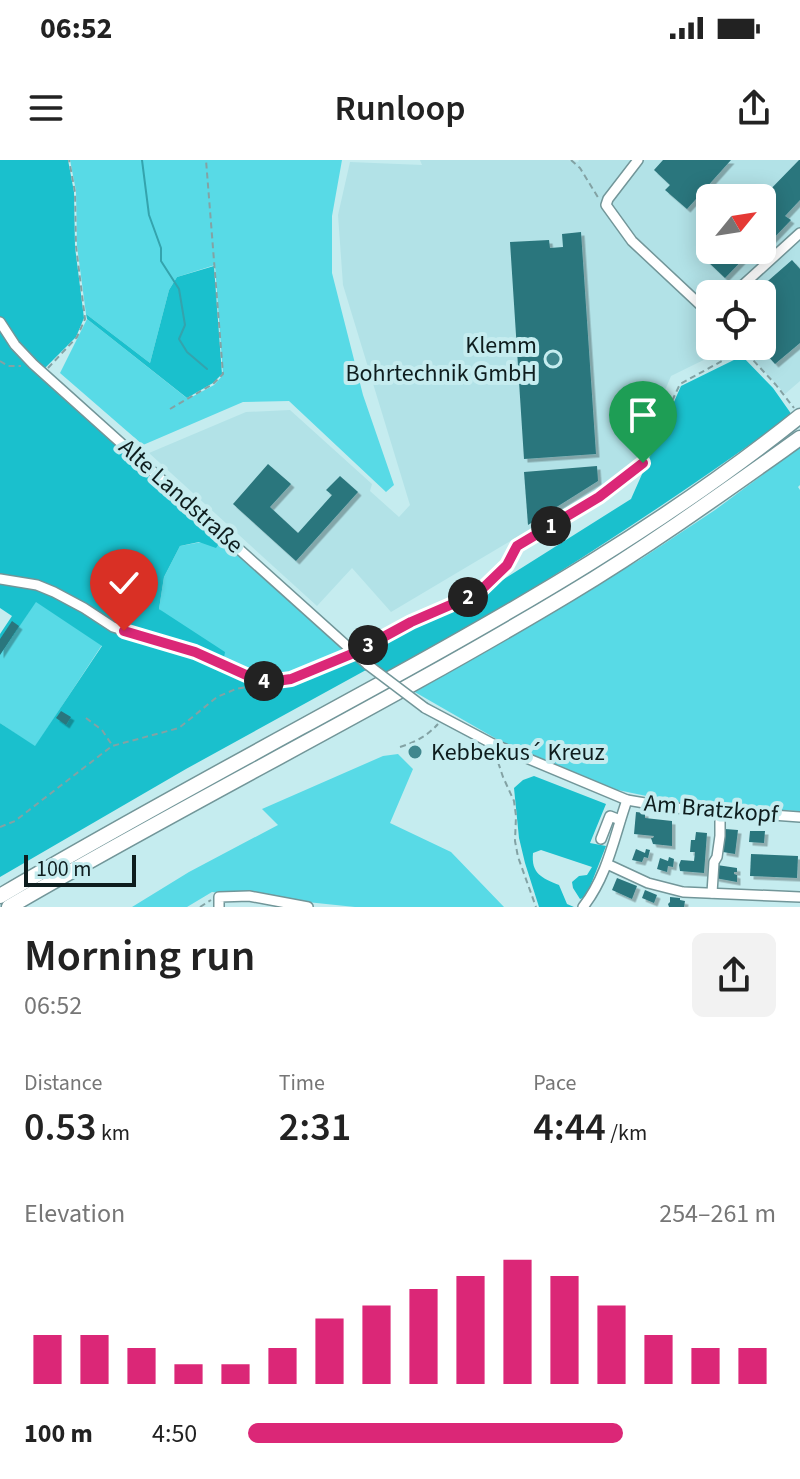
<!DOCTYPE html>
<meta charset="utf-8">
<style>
:root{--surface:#fff;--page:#f2f2f2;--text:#222;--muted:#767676;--accent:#db2777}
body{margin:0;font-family:"Source Sans 3",sans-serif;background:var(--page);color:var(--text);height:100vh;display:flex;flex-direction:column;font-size:30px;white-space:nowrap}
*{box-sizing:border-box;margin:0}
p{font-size:26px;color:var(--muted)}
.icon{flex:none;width:44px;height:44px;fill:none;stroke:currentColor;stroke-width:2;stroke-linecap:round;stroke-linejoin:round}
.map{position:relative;height:747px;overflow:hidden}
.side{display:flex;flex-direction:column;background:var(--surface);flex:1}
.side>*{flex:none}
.needle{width:52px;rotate:60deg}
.fabs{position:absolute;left:696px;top:24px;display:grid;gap:16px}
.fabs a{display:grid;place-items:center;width:80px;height:80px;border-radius:12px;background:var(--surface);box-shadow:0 4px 20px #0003;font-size:40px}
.scale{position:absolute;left:24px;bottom:20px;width:112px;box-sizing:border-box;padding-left:8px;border:4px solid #0e1d1e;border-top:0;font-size:22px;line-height:28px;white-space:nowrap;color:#0e1d1e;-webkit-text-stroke:6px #c5ecef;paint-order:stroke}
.pin{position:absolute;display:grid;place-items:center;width:68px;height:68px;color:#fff;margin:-82px -34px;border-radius:50% 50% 50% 0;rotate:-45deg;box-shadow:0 0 8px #0007}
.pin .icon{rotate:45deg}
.km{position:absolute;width:40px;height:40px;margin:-20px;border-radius:50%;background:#222;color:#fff;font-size:22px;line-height:40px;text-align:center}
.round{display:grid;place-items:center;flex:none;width:84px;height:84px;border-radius:12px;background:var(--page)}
.overview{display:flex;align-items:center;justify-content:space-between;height:136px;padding:0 24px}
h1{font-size:44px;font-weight:600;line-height:60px}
.metrics{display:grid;grid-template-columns:repeat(3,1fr);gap:12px;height:136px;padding:8px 24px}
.metrics div{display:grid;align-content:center}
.metrics b{font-size:40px;font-weight:600}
.metrics small{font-size:22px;font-weight:400}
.metrics p{font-size:22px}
.chart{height:224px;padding:16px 24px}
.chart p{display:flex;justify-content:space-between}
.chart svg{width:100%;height:144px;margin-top:8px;stroke:var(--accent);stroke-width:6}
ul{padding:0 24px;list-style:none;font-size:26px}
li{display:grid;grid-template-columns:128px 96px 1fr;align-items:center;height:60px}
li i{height:20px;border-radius:10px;background:var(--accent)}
.status{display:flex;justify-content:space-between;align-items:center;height:56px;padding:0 40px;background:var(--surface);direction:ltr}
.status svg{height:22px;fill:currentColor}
header{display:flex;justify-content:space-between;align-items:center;height:104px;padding:0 24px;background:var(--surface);font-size:36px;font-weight:600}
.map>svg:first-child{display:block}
.built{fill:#b2e2e7;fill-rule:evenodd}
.green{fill:#58dae6}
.forest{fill:#1ac0cd}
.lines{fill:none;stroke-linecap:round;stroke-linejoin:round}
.stream{stroke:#34a3ad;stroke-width:2}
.building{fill:#2b767d;filter:url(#shadow)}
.minor-casing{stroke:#729699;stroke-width:12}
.highway-casing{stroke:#729699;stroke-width:17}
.path{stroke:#83a2a4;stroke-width:2;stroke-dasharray:6 4;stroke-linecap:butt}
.minor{stroke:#fff;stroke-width:9}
.highway{stroke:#fff;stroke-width:14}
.minor-bridge-casing{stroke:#729699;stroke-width:12;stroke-linecap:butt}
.minor-bridge{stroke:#fff;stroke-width:9}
.route-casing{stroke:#fff;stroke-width:16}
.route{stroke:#db2777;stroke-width:10}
.poi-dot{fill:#40878e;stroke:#c5ecef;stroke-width:3}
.labels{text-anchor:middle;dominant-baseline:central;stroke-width:8;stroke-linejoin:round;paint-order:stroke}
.poi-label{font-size:24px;fill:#0e1d1e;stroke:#c5ecef;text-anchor:end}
.street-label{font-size:24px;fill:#0e1d1e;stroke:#c5ecef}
</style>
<div class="status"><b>06:52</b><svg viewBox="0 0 49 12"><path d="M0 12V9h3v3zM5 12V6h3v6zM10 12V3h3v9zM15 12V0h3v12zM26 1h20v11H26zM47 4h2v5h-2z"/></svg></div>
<header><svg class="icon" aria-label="menu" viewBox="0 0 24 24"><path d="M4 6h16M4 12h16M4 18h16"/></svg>Runloop<svg class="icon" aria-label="share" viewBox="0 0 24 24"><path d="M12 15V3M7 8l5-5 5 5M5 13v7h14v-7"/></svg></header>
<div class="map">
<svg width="800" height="747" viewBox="0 0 800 747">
<defs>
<filter id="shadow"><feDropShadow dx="3.5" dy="3.5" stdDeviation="0" flood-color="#0004"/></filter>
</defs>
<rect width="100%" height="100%" fill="#c5ecef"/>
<!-- built -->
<path class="built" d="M420,0h148l10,2 1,-2h221v221l-15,13 -44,-48h21v-52h-52v52h22l-61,30 -38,92 -242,144 -39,-44 -35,38 -168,-153 97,-41 44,-2 82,74 -2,7 29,26 11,-12 -67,-220 -5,-70 12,-53 72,3zM710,38h52v52h-52z"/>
<!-- green -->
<g class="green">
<polygon points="70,0 342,0 332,56 332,113 363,235 394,325 386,332 289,241 243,242 143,285 60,213 87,159 188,239 214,225 223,215 215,105 177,117 169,130 150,203 86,154 77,86 76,31"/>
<polygon points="800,287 800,325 798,327 800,330 800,651 699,647 613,629 500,581 413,531 641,399 715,350"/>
<polygon points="223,378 349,492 290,517 268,520 223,506 159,449 164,417 180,386"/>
<polygon points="36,441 102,485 35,587 0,563 0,495"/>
<polygon points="398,594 413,609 390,663 451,692 504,747 355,747 212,732 187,747 132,747 189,712 278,665 262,649 383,596"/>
</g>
<!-- forest -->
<g class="forest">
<polygon points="0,0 68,0 74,32 75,87 84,158 76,177 38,215 223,378 216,388 199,382 180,386 164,417 159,449 225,492 222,509 268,523 353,497 366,510 186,609 0,717 0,563 35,586 102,486 36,442 0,495 0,474 12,456 0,448"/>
<polygon points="214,106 222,214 213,223 187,238 87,159 86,154 150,203 169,130 177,117"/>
<path d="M742,196l31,32 19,27c-131,93 -265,183 -407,259l-24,-20 119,-60 151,-95 50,-113z"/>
<path d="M534,616l72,28 -16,39 16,3 -20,51 -6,2 -7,-11 -1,-6 7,-6 8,-1 5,-8 -51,-17 -8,3c-2,21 9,25 26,32l8,19 7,3h-35l-14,-44 -6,-25 -5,-50 9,-8z"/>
</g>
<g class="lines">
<!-- stream -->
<polyline class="stream" points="142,0 149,55 161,88 161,101 179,129 185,165 179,179 187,192 207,209"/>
</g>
<!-- building -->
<g class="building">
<polygon points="663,0 731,0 687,49 665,30 670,25 654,10"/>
<polygon points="799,0 800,0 800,40 785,56 791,60 770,82 765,77 762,80 762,38"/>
<polygon points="581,72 596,294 524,299 510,82 549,80 550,88 563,87 562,74"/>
<polygon points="712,90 752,90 725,118 704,98"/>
<polygon points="792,100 800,109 800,183 775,204 759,186 762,186 762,134 753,134"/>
<polygon points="268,304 291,324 270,347 298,373 332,335 326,330 340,316 358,332 296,401 233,344"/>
<polygon points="597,306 598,321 528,365 524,312"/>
<polygon points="12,461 19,466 0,495 0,479"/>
<polygon points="61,551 71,557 66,565 56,558"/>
<polygon points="636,652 645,653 645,658 672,661 672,686 653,684 651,678 653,678 654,676 634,674"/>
<polygon points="725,669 738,670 735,694 723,692"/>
<polygon points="750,671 765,671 764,683 749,682"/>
<polygon points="696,672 707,673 704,713 680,711 679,705 681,700 694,701 695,692 690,692 691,680 695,680"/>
<polygon points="636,689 645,693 646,689 650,690 648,698 644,697 642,702 632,700"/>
<polygon points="751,694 798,696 797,718 750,716"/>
<polygon points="669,697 674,699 673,707 668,706 667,712 657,709 660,698 668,701"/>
<polygon points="717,705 737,708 737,712 734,712 734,714 737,715 737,722 715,718"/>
<polygon points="617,718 637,726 632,739 612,730"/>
<polygon points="645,730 657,735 654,743 642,738"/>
<polygon points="670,737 680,738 680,740 685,741 684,747 669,747 668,744 670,742"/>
</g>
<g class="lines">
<!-- minor casing -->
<g class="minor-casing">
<g id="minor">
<polyline points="638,0 608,39 606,45 632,81 710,154"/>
<polyline points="733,134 800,73"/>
<polyline points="0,162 15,185 33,204 368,505"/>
<polyline points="0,419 37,425 54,432 84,448 113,467 195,492 243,514 269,522 291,519 354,493"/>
<polyline points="425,548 493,584 627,640 674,648 800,657"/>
<polyline points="601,679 610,656 620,660"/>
<polyline points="607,704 648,723 683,732 800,737"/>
<polyline points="712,733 714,702 717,697 720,676 720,652"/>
<polyline points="219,747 219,737 249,736 308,747"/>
<path d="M583,747c25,-32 31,-70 44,-107"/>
</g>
</g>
<!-- highway casing -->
<g class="highway-casing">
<g id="highway">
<path d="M0,736c122,-72 247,-139 371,-207 148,-81 296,-166 429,-273"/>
<path d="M9,747c185,-108 377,-203 560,-313 80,-48 155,-102 231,-156"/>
</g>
</g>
<!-- path -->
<g class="path">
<polyline points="571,0 580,8 599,39"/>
<polyline points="740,186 776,225 794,248"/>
<polyline points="0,201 8,206 21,206"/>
<polyline points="48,208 77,177 85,159 76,86 75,32 69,0"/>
<polyline points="170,249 213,224 223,214 206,0"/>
<polyline points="517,386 599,337 625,319 643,303 680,224 742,190"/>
<path d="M362,488c17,-9 34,-18 51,-26 48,-23 85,-28 107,-83"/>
<polyline points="86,558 102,570 112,585"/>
<path d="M400,587c16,-5 27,-11 38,-23"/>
<polyline points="495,593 503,617 514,641 516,656 515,681 518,697 536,747"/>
<polyline points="0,667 15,661 112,586 179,568 217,537 236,529 252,526"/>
<polyline points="200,747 211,740"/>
</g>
<!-- minor -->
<use href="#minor" class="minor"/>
<!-- highway -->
<use href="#highway" class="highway"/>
<!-- minor-bridge casing -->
<g class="minor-bridge-casing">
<polyline id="minor-bridge" points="368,505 425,548"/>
</g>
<!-- minor-bridge -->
<use href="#minor-bridge" class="minor-bridge"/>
</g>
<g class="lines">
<!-- route casing -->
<g class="route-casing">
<polyline id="route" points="124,471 195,492 255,519 269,522 291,519 354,493 411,462 478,433 507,405 517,386 599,337 643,303"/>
</g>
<!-- route -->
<use href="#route" class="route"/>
</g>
<!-- markers -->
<g class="poi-dot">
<circle cx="553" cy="199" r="8"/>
<circle cx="415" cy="592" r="8"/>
</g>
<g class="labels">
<!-- poi labels -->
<g class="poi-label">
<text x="537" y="185">Klemm<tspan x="537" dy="28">Bohrtechnik GmbH</tspan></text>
<text x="431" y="592" text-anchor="start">Kebbekus´ Kreuz</text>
</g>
<!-- street labels -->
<g class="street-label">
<text transform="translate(181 336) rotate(42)">Alte Landstraße</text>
<text transform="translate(711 649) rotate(5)">Am Bratzkopf</text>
</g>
</g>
</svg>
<div class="fabs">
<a><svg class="needle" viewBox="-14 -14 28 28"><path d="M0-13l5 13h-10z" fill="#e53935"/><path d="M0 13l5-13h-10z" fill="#767676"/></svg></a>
<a><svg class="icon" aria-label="locate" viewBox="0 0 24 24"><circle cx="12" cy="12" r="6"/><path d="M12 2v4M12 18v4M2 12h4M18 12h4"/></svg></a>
</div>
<div class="scale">100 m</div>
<div class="pin" style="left:643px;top:303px;background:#1e9e55"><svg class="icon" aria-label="arrive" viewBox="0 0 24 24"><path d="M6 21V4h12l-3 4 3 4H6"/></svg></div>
<div class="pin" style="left:124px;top:471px;background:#d93025"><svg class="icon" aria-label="check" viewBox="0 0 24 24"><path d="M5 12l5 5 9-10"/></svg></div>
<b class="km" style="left:551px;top:366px">1</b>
<b class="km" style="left:468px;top:437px">2</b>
<b class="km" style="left:368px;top:485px">3</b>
<b class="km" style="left:264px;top:521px">4</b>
</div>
<section class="side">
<div class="overview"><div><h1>Morning run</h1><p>06:52</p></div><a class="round"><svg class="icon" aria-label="share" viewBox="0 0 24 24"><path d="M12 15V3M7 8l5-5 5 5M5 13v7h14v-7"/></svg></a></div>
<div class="metrics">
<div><p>Distance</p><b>0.53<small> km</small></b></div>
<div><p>Time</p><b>2:31</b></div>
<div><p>Pace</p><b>4:44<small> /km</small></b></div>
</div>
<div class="chart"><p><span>Elevation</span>254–261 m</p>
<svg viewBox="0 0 160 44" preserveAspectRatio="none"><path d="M5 44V29M15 44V29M25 44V33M35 44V38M45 44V38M55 44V33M65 44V24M75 44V20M85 44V15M95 44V11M105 44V6M115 44V11M125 44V20M135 44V29M145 44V33M155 44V33"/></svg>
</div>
<ul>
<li><b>100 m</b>4:50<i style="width:71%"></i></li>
</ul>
</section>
